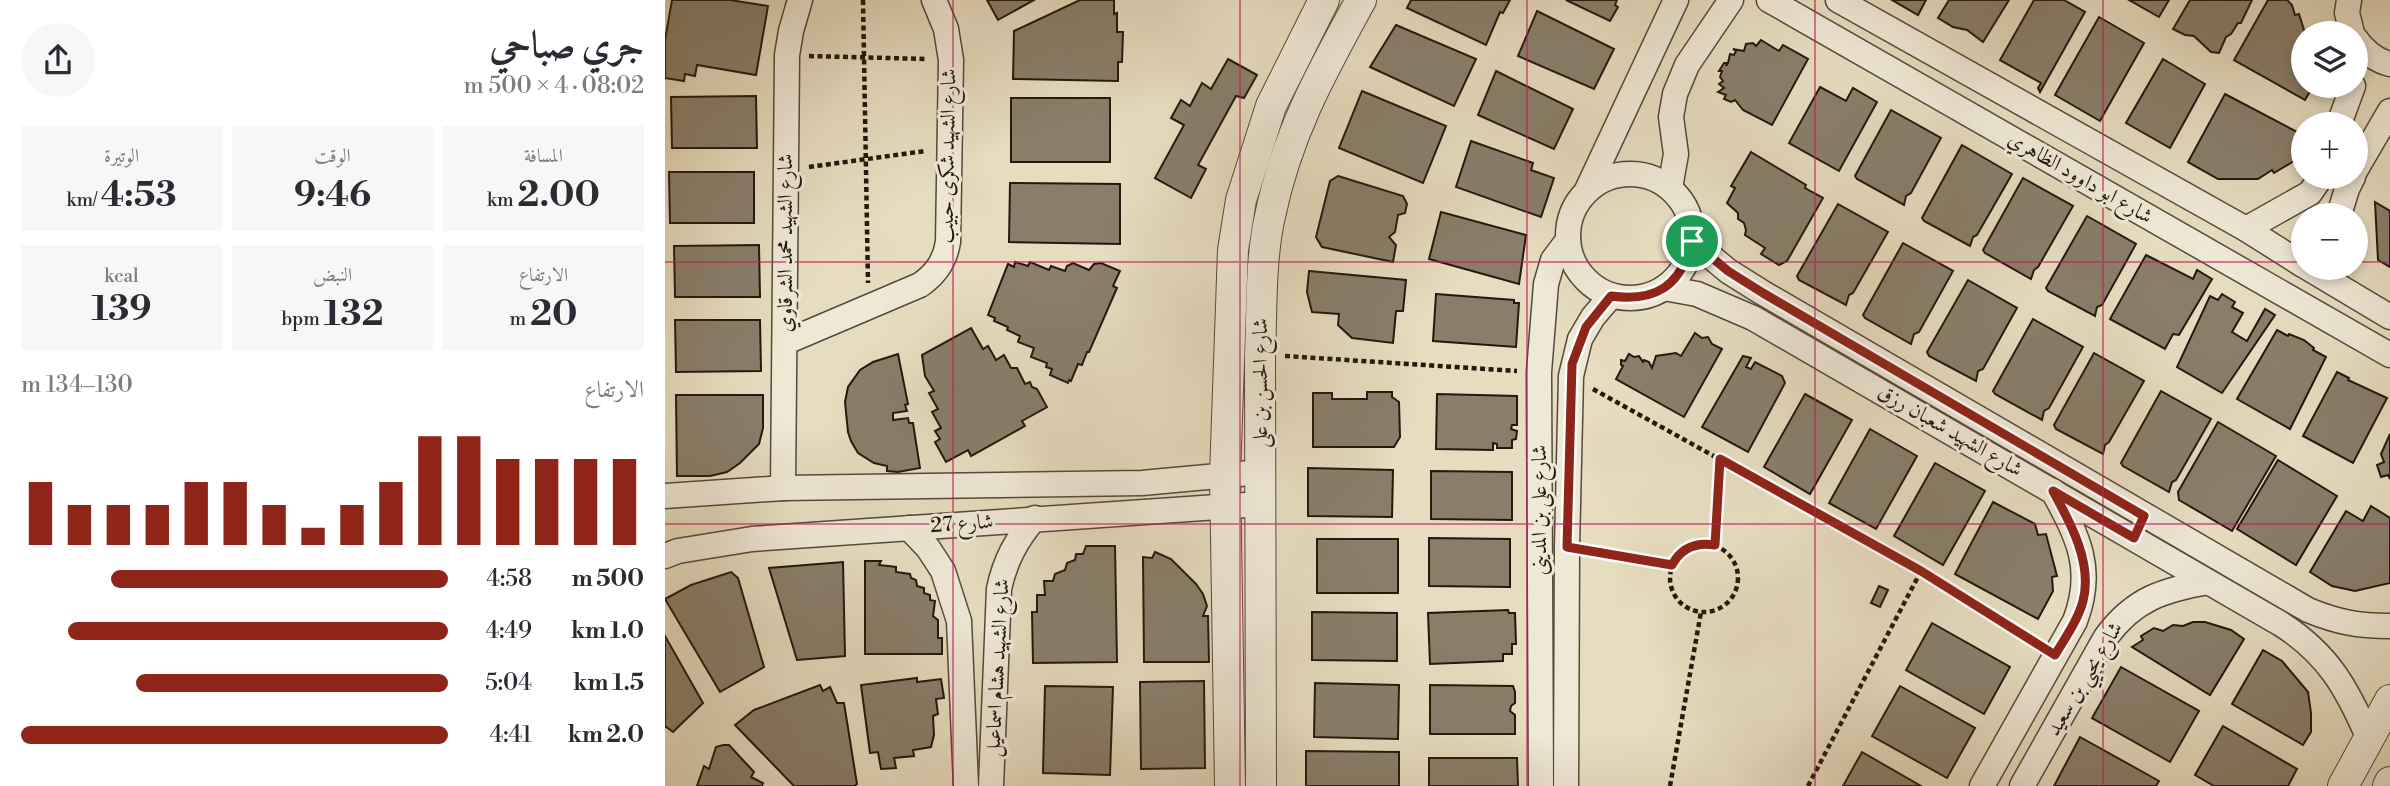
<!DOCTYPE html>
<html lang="ar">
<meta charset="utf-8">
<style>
:root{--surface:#fff;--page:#f7f7f7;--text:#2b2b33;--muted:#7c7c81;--accent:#8f2418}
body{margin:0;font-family:"Libre Bodoni",Amiri,serif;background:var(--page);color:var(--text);direction:rtl;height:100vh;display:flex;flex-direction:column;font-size:26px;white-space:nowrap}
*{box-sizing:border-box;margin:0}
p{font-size:23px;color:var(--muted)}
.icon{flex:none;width:38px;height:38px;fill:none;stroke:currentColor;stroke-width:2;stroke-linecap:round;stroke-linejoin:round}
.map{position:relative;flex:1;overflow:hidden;direction:ltr}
.panel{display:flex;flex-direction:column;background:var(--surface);width:665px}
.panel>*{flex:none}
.fabs{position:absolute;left:1626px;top:21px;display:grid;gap:14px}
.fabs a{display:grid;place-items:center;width:77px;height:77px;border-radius:50%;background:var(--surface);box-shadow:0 4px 10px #0003;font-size:35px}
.pin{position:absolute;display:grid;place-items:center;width:60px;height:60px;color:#fff;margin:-30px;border:4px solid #fff;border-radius:50%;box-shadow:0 2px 7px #0007}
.round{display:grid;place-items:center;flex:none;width:74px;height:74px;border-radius:37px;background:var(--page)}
.summary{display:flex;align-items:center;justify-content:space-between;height:119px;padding:0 21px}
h1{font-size:38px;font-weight:700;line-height:52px}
.metrics{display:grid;grid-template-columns:repeat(3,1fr);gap:10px;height:119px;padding:7px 21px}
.metrics div{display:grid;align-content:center;border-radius:0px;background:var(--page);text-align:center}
.metrics b{font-size:35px;font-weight:700}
.metrics small{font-size:19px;font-weight:400}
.metrics p{font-size:19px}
.chart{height:196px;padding:14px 21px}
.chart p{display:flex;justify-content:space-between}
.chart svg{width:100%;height:126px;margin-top:7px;stroke:var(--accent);stroke-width:6}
ul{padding:0 21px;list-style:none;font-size:23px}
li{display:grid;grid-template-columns:112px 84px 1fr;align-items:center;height:52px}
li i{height:18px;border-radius:9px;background:var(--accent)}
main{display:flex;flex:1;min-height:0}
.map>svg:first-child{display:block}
.building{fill:#897e6a;stroke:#24190d;stroke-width:2}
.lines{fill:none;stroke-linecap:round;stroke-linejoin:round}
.minor-casing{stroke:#544a3a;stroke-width:27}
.tertiary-casing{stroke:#544a3a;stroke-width:32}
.path{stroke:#24190d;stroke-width:4.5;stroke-dasharray:5 3.5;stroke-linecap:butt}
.minor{stroke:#efe8d5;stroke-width:24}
.tertiary{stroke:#efe8d5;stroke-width:30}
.route-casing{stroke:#fff;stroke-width:14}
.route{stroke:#8f2418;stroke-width:9}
.grid{fill:none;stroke:#c2185b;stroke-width:2;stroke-opacity:0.55}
.labels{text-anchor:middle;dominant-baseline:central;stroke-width:6;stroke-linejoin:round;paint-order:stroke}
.street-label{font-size:21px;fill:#24190d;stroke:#efe8d5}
</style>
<main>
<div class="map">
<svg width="1725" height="786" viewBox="0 0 1725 786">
<rect width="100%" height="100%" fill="#e6dcbf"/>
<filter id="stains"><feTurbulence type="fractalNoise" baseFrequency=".00286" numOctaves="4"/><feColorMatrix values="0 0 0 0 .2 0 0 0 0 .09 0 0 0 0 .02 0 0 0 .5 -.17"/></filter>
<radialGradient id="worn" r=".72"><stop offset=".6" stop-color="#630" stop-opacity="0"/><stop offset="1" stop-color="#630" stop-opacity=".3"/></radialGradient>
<!-- building -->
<g class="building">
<polygon points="7,0 65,0 103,6 91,75 32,65 30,76 20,74 19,81 0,78 0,40"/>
<polygon points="322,0 369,0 333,20"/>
<polygon points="415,0 449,0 449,14 452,13 452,32 458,32 457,62 453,62 453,81 348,79 349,31"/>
<polygon points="746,0 845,0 838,13 835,12 821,45 742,8"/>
<polygon points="901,0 952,0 950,5 953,7 945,21"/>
<polygon points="1227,0 1261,0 1253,15"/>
<polygon points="1284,0 1344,0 1318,42 1302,30 1288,27 1273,18"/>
<polygon points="1369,0 1399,0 1420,12 1375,92 1373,88 1376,83 1335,60"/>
<polygon points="1464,0 1504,0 1494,17"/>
<polygon points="1525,0 1587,0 1576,23 1573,23 1566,34 1561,37 1554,53 1546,52 1529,36 1520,35 1508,29"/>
<polygon points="1603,0 1622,0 1627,5 1630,15 1634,14 1640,33 1638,33 1638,86 1648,86 1640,100 1569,60"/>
<polygon points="872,11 949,49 929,89 853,56"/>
<polygon points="1434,17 1479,43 1435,121 1390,95"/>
<polygon points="731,25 811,59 789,106 705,67"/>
<polygon points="1096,40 1114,51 1118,45 1143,59 1107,125 1078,110 1070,100 1066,102 1059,99 1061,95 1053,92 1059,88 1054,84 1058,81 1055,77 1057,71 1054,71 1059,63 1062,63 1061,66 1063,63 1065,54 1069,55 1071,51 1068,49 1079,51 1081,44 1088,43 1091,46"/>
<polygon points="563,59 592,75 579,98 571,96 533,165 541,169 526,198 490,178 519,125 506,118 516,100 525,106 537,83 546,89"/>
<polygon points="1498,59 1540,84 1505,148 1461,123"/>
<polygon points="831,71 908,109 889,149 813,115"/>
<polygon points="1155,87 1181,101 1188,88 1212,102 1174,171 1124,143"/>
<polygon points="697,91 781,126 758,183 674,148"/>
<polygon points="1560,94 1636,134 1635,144 1627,150 1631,148 1635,154 1629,161 1609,173 1607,170 1593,179 1553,179 1523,162"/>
<polygon points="91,96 92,148 7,148 6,97"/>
<rect x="346" y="98" width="99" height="64"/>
<polygon points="1226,110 1276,138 1246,193 1241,196 1239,205 1192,179 1190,176"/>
<polygon points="806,141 868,163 866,170 889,178 876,217 791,187"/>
<polygon points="1297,145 1347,174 1312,235 1308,237 1305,246 1259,221 1257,218"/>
<polygon points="1086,152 1141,185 1140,188 1158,198 1122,261 1114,265 1096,254 1100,248 1080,235 1081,230 1079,223 1073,219 1073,213 1062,203 1070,188 1066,186"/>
<polygon points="4,172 89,172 89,223 5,223"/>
<polygon points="673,176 738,196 742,204 740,213 733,215 730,232 724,237 731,245 728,262 657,247 651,237 665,181"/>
<polygon points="1358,178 1408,206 1373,267 1369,270 1366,279 1320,253 1318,250"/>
<polygon points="345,183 455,184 455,244 344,242"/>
<polygon points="1710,202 1725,211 1725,267 1713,260"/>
<polygon points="1173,204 1223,232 1188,293 1184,295 1181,305 1134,280 1132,276"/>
<polygon points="776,212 861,235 854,284 764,259"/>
<polygon points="1422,216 1471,244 1437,305 1432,307 1430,316 1383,291 1381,288"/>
<polygon points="1238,243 1288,271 1254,332 1249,334 1246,344 1200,318 1198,315"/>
<polygon points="94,245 95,297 10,297 9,246"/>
<polygon points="1481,255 1528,279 1532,270 1547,279 1514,335 1508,334 1500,349 1445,319"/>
<polygon points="350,262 363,266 365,262 384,270 386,266 400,271 402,266 408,263 424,270 429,264 436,263 455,271 448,286 452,288 424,352 422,352 417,365 413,364 406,381 404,380 403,383 385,375 387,369 381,367 382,363 366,357 369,348 353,342 355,336 342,330 343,327 329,321 330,318 323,315 343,264 349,267"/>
<polygon points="644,271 741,280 738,311 731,311 728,343 687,338 673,325 674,314 647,312 642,292"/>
<polygon points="1303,280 1352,308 1318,369 1313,371 1311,381 1264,356 1262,352"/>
<polygon points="771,294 849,300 849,303 854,303 851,347 768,341"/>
<polygon points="1557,294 1570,302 1567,307 1578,313 1567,332 1582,341 1600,309 1610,315 1557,393 1512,367 1545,296 1553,300"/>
<polygon points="1368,319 1418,347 1384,408 1379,411 1377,420 1330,394 1328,391"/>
<polygon points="10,320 95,320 96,371 11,372"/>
<polygon points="306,328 318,349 323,346 331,360 339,355 346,368 352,368 360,384 365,382 367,387 372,389 382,407 357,421 360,426 306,456 303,450 281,462 270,442 275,439 270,431 276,428 267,412 273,409 264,393 269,391 260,376 257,355"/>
<polygon points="1612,330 1623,336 1624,334 1639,340 1649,348 1648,350 1661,357 1625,429 1572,399"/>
<polygon points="1030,333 1037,338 1043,337 1047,344 1057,349 1019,417 951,379 958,366 956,365 956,360 960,361 964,354 969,357 974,356 978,362 979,360 984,362 987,368 991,356 1011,353 1016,356"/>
<polygon points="1429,353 1479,381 1444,442 1440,445 1438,454 1391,429 1389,425"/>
<polygon points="233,354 243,404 240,405 242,411 228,413 228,420 243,418 244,423 248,423 255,468 233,472 222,471 222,466 209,463 193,453 186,441 183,432 180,402 183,387 195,370 208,362"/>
<polygon points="1078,356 1086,358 1081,367 1086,369 1090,362 1117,376 1120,383 1083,452 1037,427"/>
<polygon points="1672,372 1684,378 1683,380 1722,398 1688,463 1638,436"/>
<polygon points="1496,391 1546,419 1511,480 1507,482 1504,492 1458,466 1456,463"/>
<polygon points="702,392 727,392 727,397 734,402 735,437 729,447 648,447 648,393 667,393 667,399 702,399"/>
<polygon points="772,394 852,396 852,425 847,425 846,429 852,431 851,439 847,440 847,448 832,448 832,444 828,443 828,450 771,449"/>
<polygon points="1140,394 1187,420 1145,494 1099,467"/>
<polygon points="11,395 98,395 98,428 94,444 75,463 62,472 45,476 12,476"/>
<polygon points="1553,422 1611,456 1567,531 1514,500 1513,492"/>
<polygon points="1205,429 1252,456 1211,529 1164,503"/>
<polygon points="1725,434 1725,479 1723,475 1716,477 1712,465 1719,462 1716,454"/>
<polygon points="1613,460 1672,496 1631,565 1572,529"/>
<polygon points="1270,463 1320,491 1278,565 1229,536"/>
<polygon points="643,468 728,470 727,517 643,516"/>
<polygon points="766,471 847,472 847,520 766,519"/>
<polygon points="1328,502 1370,524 1373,535 1381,534 1392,576 1387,577 1388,591 1373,619 1290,574"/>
<polygon points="1706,506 1725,518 1725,583 1690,591 1667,586 1645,572 1681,511 1698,521"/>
<polygon points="764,538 845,539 845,587 764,586"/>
<rect x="652" y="539" width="81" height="54"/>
<polygon points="421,546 450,546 452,662 368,663 367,612 372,612 372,595 380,595 379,581 388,581 390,574 400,570 402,563 410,560 411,554 418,554"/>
<polygon points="490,552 506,559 531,584 538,594 542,606 538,616 543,616 544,662 479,662 478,557 487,558"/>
<polygon points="200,561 216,561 214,565 231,567 231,572 245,574 246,578 251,580 252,586 259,588 259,593 265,595 265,600 270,601 268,616 273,620 273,638 277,638 277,654 200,654"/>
<polygon points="178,562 180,656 132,660 104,568"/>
<polygon points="66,572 73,578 99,667 55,692 0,599 26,585"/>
<polygon points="1214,586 1223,590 1215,607 1206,603"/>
<polygon points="843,610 844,613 850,613 851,644 847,644 847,654 838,654 838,661 765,664 763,613"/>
<polygon points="647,612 732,613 732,661 647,660"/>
<polygon points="1528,622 1540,622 1566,630 1579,639 1545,695 1467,647 1478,640 1476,636 1489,628 1498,631 1508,625 1518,626"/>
<polygon points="1267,623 1345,667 1319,714 1241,670"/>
<polygon points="0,636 38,703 8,732 0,726"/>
<polygon points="1598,650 1617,661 1643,692 1646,713 1646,732 1638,745 1567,704"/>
<polygon points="1456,667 1534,711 1505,762 1427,718"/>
<polygon points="252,678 252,682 276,679 279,698 271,699 273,714 268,716 269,735 266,747 248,750 249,756 229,758 231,768 216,769 213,752 205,753 196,685"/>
<polygon points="539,681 540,768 476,769 475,682"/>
<polygon points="650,683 734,685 733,739 649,737"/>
<polygon points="155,685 158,691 165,687 172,703 179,703 192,784 189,786 129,786 70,725 89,710"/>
<polygon points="765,685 848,686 850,692 850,703 846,706 845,711 850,715 850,734 765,734"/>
<polygon points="380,686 448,687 445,775 378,773"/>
<polygon points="1235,686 1310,728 1282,778 1207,736"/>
<polygon points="1558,726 1632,769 1623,786 1549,786 1530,775"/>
<polygon points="1415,737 1494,781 1491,786 1389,786"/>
<polygon points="58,745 64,745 89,772 86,777 98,783 97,786 32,786 39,766 44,769 51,747"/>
<polygon points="641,751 734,752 734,786 641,786"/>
<polygon points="1197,752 1256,786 1178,786"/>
<polygon points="764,758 852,758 853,786 764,786"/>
</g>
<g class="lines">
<!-- minor casing -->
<g class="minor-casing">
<g id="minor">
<polyline points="1104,0 1725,355"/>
<polyline points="1173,0 1581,229 1638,265"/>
<polyline points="1684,0 1682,13 1687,33"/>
<path d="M1690,38c9,13 19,22 35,26"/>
<polyline points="1674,124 1688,86"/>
<polyline points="1690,171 1725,111"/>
<circle cx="965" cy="236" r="62"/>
<polyline points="1005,188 1011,154 1006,117 1010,94 1022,65 1066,0"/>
<polyline points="922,190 1011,0"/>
<polyline points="1674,215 1682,189 1688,177"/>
<polyline points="1581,229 1645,193 1656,177"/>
<path d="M1027,241l36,30 35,22 545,317c29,12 50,16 82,16"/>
<polyline points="1643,268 1725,317"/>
<path d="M999,288l33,6 56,24 528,306c47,30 66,64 88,115"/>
<path d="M121,342l134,-57c16,-11 25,-24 28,-43l3,-182 -5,-31 -12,-29"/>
<polyline points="118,488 122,55 126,31 135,0"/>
<polyline points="0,496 118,488 477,483 596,472"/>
<polyline points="244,528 263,548 278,571 294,621 301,786"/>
<polyline points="0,556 13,551 87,539 596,504"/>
<path d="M326,786l8,-197c6,-28 17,-49 36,-71"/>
<polyline points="876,786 874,372 881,284 888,260 903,240"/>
<polyline points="901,786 902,547 906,376 915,339 928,317 946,296"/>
<path d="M1317,786l93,-165c20,-52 3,-84 -22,-130"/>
<path d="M1357,786l84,-149c28,-38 57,-47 102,-55"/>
</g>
</g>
<!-- tertiary casing -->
<g class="tertiary-casing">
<g id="tertiary">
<polyline points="565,786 560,475 568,250 576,200 606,106 659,0"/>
<path d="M596,786l-1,-431c2,-46 0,-94 10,-139 17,-82 51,-143 91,-216"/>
<polyline points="1678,786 1725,700"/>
<polyline points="1723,786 1725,782"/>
</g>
</g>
<!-- path -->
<g class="path">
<polyline points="198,0 203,283"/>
<polyline points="144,56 261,59"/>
<polyline points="144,167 260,151"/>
<polyline points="620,356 852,371"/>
<polyline points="928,389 1256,571 1373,644"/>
<circle cx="1039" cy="578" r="34"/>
<polyline points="1050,545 1055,459"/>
<polyline points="925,551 1007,565"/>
<polyline points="1005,786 1036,612"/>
<polyline points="1143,786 1256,571"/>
</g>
<!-- minor -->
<use href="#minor" class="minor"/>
<!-- tertiary -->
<use href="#tertiary" class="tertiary"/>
</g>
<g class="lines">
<!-- route casing -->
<g class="route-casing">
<path id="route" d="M1027,241l36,30 35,22 381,223 -10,22 -81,-47c17,31 40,72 30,110 -5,19 -18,37 -28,54l-134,-84 -201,-112 -5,86c-19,-3 -34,3 -43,20l-105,-18 5,-183 14,-37 25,-31c45,6 70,-10 81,-55z"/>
</g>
<!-- route -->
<use href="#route" class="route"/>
</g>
<!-- grid -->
<path class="grid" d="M288,0v786M575,0v786M862,0v786M1150,0v786M1438,0v786M0,262h1638M1690,262h35M0,524h1725"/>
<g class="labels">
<!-- street labels -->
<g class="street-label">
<text transform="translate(283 156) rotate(-89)">شارع الشهيد شكرى حبيب</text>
<text transform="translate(1415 178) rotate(30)">شارع ابو داوود الظاهري</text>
<text transform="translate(121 243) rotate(-90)">شارع الشهيد محمد الشرقاوي</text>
<text transform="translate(596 383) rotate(-90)">شارع الحسن بن على</text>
<text transform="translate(1285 431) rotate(30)">شارع الشهيد شعبان رزق</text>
<text transform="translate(875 510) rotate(-90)">شارع على بن المدينى</text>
<text transform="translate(297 524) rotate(-4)">شارع 27</text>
<text transform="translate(333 668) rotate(-87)">شارع الشهيد هشام اسماعيل</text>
<text transform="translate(1420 679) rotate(-59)">شارع يحيي بن سعيد</text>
</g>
</g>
<rect width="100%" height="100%" filter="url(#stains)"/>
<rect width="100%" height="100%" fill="url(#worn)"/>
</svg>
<div class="fabs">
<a><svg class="icon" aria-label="layers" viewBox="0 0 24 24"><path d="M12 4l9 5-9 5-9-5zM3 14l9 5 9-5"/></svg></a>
<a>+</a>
<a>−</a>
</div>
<div class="pin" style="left:1027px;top:241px;background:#1e9e55"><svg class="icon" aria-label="arrive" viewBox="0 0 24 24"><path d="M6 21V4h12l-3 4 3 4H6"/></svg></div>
</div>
<section class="panel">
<div class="summary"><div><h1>جري صباحي</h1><p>08:02 · 4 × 500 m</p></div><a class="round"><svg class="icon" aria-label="share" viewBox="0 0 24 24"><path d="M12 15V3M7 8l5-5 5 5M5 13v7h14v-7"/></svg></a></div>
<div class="metrics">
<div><p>المسافة</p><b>2.00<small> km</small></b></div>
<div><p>الوقت</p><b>9:46</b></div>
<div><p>الوتيرة</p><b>4:53<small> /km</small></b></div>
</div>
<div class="metrics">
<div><p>الارتفاع</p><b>20<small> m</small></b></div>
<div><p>النبض</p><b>132<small> bpm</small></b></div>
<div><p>kcal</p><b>139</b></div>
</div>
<div class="chart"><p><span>الارتفاع</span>130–134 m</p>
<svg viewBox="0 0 160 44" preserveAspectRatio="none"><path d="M5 44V22M15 44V30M25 44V30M35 44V30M45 44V22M55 44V22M65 44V30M75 44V38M85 44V30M95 44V22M105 44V6M115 44V6M125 44V14M135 44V14M145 44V14M155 44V14"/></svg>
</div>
<ul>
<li><b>500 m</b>4:58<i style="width:79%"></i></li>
<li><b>1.0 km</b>4:49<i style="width:89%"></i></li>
<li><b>1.5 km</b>5:04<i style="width:73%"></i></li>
<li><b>2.0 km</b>4:41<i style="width:100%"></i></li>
</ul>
</section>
</main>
